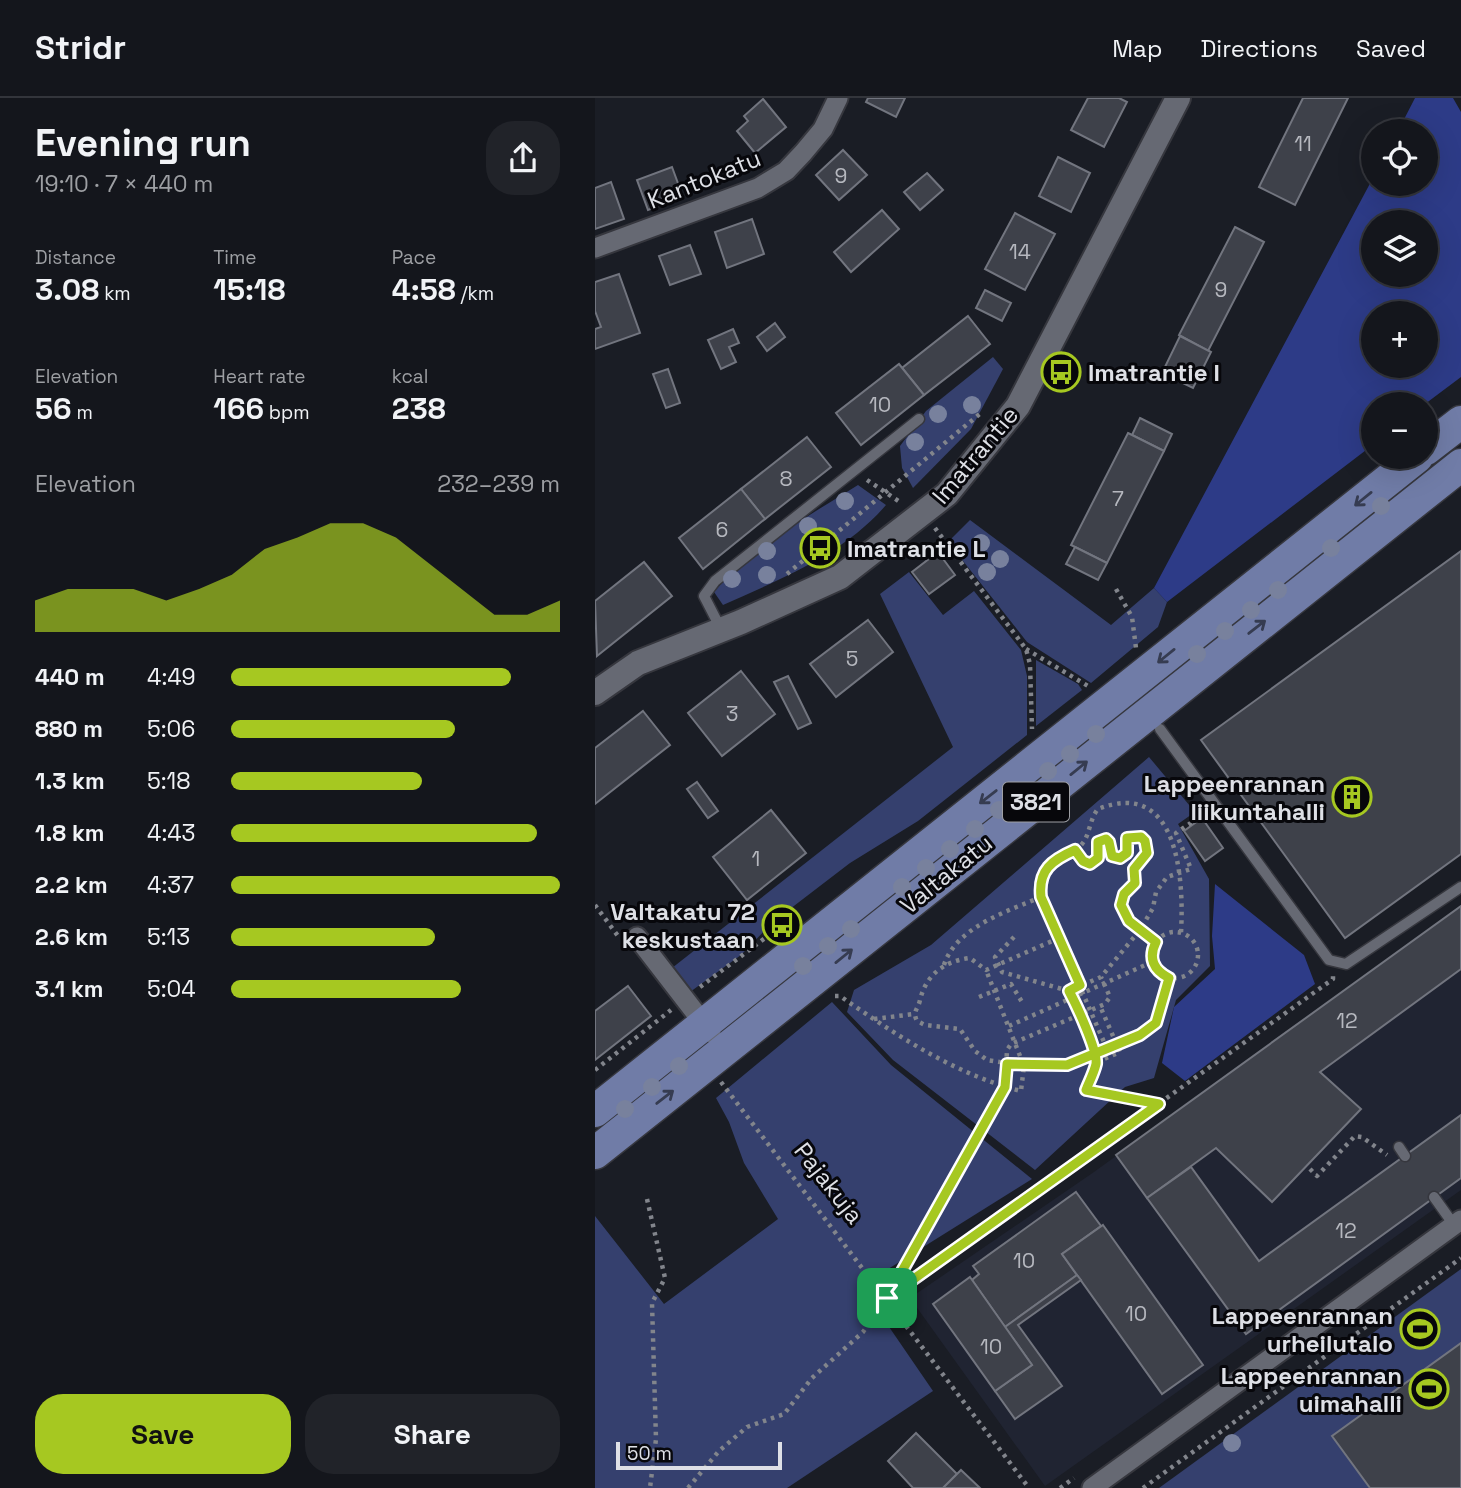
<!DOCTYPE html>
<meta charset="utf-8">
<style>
:root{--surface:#14161c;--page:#212329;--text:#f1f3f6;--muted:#9d9fa3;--line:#33353b;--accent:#a6c821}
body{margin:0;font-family:"Space Grotesk",sans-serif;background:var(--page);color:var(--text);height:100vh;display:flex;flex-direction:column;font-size:26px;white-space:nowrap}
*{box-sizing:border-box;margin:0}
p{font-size:23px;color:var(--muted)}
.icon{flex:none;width:38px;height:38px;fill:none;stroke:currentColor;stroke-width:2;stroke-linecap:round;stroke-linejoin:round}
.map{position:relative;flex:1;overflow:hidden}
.side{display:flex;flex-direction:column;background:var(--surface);width:595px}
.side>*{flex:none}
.controls{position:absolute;left:766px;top:21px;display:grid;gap:14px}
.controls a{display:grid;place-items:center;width:77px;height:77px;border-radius:50%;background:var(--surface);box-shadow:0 7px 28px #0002,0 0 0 2px var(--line);font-size:35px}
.scale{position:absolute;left:21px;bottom:18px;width:166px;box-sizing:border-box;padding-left:7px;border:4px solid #dee0e6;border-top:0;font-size:19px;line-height:24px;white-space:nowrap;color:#dee0e6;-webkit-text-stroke:5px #07070b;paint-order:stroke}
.pin{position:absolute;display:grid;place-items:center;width:60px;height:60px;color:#fff;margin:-30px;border-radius:14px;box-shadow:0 4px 10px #0006}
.round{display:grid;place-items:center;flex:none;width:74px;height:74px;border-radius:28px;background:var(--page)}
.summary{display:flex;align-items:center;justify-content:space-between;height:119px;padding:0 35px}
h1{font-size:38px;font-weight:700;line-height:52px}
.stats{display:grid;grid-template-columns:repeat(3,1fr);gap:10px;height:119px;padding:7px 35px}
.stats div{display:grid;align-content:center}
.stats b{font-size:30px;font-weight:700}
.stats small{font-size:19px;font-weight:400}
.stats p{font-size:19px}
.chart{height:196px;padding:14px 35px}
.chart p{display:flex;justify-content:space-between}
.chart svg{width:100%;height:126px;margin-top:7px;fill:var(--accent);opacity:.7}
.cta{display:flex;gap:14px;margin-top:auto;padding:14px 35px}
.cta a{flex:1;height:80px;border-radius:28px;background:var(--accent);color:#111;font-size:28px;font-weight:700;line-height:80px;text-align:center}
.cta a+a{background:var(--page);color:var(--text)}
ul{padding:0 35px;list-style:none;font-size:23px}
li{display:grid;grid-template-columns:112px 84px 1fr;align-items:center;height:52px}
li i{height:18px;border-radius:9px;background:var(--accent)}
header{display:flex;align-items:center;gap:42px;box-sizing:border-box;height:98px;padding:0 35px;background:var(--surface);border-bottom:2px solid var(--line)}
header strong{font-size:33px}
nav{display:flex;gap:38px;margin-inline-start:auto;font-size:24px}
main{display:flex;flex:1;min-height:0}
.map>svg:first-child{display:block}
.built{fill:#202432}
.green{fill:#35406e}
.forest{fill:#2d3b87;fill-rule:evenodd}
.building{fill:#3e414a;stroke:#72757f;stroke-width:2}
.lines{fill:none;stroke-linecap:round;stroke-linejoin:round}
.service-casing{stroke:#36373e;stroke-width:13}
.minor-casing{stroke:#36373e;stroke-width:23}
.tertiary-casing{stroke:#36373e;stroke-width:28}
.primary-casing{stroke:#36373e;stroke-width:35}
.path{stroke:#82858c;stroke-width:4.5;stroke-dasharray:3.5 5;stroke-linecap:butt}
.service{stroke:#666973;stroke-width:10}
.minor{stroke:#666973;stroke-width:19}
.tertiary{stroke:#666973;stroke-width:24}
.primary{stroke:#707ca7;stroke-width:32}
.tree{fill:#78819d}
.oneway{stroke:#363c51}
.route-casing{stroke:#fff;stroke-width:14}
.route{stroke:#a6c821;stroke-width:9}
.labels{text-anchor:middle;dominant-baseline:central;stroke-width:6;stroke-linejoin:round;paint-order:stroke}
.number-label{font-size:21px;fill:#b6b8bf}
.shield{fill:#07070b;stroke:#9e9fa4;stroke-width:2}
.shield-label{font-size:23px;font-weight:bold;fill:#dee0e6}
.street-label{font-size:24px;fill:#dee0e6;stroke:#07070b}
.poi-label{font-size:24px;font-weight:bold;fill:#dee0e6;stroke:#07070b;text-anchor:end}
</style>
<header>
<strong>Stridr</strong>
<nav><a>Map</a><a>Directions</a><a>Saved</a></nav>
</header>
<main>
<section class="side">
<div class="summary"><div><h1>Evening run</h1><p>19:10 · 7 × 440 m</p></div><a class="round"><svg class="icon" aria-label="share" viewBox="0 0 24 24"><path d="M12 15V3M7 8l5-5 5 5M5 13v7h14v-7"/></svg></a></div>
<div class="stats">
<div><p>Distance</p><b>3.08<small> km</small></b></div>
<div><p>Time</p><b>15:18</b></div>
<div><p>Pace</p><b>4:58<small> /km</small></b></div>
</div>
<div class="stats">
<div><p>Elevation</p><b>56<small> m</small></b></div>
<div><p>Heart rate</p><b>166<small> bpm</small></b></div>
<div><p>kcal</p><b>238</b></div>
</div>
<div class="chart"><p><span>Elevation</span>232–239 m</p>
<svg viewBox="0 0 160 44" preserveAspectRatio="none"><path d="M0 44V33L10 29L20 29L30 29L40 33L50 29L60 24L70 15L80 11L90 6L100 6L110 11L120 20L130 29L140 38L150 38L160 33V44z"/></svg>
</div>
<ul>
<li><b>440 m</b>4:49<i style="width:85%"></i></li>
<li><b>880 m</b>5:06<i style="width:68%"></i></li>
<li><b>1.3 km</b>5:18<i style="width:58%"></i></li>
<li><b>1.8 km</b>4:43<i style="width:93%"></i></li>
<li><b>2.2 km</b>4:37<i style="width:100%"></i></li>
<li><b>2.6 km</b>5:13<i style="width:62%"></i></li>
<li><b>3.1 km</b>5:04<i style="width:70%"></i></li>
</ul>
<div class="cta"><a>Save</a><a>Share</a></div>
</section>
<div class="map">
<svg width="866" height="1390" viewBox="0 0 866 1390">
<rect width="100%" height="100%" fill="#1a1d25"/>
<!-- built -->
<polygon class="built" points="866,808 866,1092 450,1388 315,1200 499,1074"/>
<!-- green -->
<g class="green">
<polygon points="398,259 408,271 376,331 318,390 307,370 305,348 331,313"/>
<path d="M263,387l28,20c-42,49 -105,74 -163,100l-9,-13c39,-45 94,-76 144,-107z"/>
<polygon points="375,422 516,527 559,490 572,504 563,529 496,585 432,544 353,444"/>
<polygon points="314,474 348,517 379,493 426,552 432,578 432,637 323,723 255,765 178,824 146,857 95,894 77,870 358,649 285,496"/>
<polygon points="441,562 483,586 487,592 441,628"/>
<polygon points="554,659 600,714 583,726 614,781 615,868 581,902 559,980 530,989 440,1072 298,962 252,914 259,892 336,847"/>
<polygon points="237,904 296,967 437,1081 266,1188 338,1293 192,1390 0,1390 0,1118 69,1206 183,1121 149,1065 134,1024 121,1000"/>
<polygon points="866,1171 866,1390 564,1390"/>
</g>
<!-- forest -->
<g class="forest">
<path d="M820,0h38l8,14v265l-36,27h-51v40l-207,158 -13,-14 220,-412v8h52v-53h-28zM779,124h52v53h-52zM779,215h52v53h-52z"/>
<polygon points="620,786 709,857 720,886 590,983 567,965 579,909 620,871 617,838"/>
</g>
<!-- building -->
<g class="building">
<polygon points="273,0 310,0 301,19 271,4"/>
<polygon points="493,0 524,0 532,4 509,49 476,32"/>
<polygon points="708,0 753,0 700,107 664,89"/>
<polygon points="168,1 191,29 160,55 142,33 153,23 149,18"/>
<polygon points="248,52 272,77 244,102 221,77"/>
<polygon points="463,59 495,75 476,114 444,98"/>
<polygon points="77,69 88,99 53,112 42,82"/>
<polygon points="332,75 348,92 325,112 309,94"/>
<polygon points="16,84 29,121 0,131 0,90"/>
<polygon points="287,112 304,131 256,174 239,154"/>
<polygon points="420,115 460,136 430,192 390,171"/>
<polygon points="157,121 169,156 132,170 120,134"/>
<polygon points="640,129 669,144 613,253 584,237"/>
<polygon points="95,147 106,176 75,187 64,158"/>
<polygon points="24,176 45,235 0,251 0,231 6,229 0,213 0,184"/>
<polygon points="390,192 416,205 407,223 381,210"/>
<polygon points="373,218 395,246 329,297 307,270"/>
<polygon points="180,225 190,239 172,253 162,239"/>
<polygon points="138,231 144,245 134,249 141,264 126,271 113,242"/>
<polygon points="585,238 616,254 598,290 567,275"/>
<polygon points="304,266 329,297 266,347 241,315"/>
<polygon points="73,271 85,305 71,310 58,276"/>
<polygon points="545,320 577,336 569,353 537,337"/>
<polygon points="533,335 569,353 512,465 476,447"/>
<polygon points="212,339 236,369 170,421 146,391"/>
<polygon points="146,391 170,421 108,471 84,440"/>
<polygon points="480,449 512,465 503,482 471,466"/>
<polygon points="866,453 866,756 750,840 606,642"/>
<polygon points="343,454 360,477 334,496 317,474"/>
<polygon points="49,464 77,498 2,558 0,503"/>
<polygon points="273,522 298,554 241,599 215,566"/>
<polygon points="146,573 180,616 127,658 93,615"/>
<polygon points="193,578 216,625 203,631 179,584"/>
<polygon points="48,613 75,647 0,706 0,650"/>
<polygon points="102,684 123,713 113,720 92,691"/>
<polygon points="176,712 211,755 152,802 118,759"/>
<polygon points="607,720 628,750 610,763 589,733"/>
<polygon points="866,808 866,871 725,974 766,1011 677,1104 621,1050 552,1100 521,1057"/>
<polygon points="33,888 56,918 0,962 0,913"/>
<polygon points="866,1017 866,1080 651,1236 552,1100 596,1069 664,1163"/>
<polygon points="481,1094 506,1128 467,1156 482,1177 410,1229 377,1182 384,1176 378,1168"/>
<polygon points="508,1127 608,1267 567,1296 467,1156"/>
<polygon points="482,1177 486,1182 423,1227 467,1288 420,1321 400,1293 437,1267 410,1229"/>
<polygon points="375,1179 437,1267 400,1293 338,1206"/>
<polygon points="866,1245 866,1390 775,1390 737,1338"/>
<polygon points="321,1335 362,1376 348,1390 318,1390 293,1363"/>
<polygon points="366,1372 385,1390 348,1390"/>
</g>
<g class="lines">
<!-- service casing -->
<g class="service-casing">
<g id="service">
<polyline points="126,531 109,498 120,483 324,321"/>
<polyline points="565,631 734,862 751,866 866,789"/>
<polyline points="804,1049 810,1058"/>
<polyline points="839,1099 859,1127"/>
</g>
</g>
<!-- minor casing -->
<g class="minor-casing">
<g id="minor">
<polyline points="0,150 163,90 191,73 208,55 228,31 243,0"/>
<polyline points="42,839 116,935"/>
<polyline points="497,1390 866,1122"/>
</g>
</g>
<!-- tertiary casing -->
<g class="tertiary-casing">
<polyline id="tertiary" points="0,595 43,565 146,524 245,479 352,396 423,308 583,0"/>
</g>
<!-- primary casing -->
<g class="primary-casing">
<g id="primary">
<polyline points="831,351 866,324"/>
<polyline points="0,1013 822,359"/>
<polyline points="0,1055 866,367"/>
</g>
</g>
<!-- path -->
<g class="path">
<polyline points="272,382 305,404"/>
<polyline points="340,430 431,551 435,566 437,631"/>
<polyline points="192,476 387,314"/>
<polyline points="521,491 537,519 541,550"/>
<polyline points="431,551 493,588"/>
<polyline points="480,752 488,763 495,766 503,760 501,747 506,741 514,744 515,755 522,760 532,755 532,740 541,738 550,743 552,755 538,773 540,785 529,796 527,810 534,823 561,844"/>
<polyline points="0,807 23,838"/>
<circle cx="580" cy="857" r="23"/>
<polyline points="419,839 400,859 407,874 474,893"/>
<path d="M464,840l-73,32 -16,-12c-26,3 -44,17 -50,42 -2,10 -8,11 -3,21l8,4 35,4 15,22 12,9 37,6 43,-1 83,-36 10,-16 9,-35"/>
<path d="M349,867c12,-38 64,-54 97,-68"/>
<polyline points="105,889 198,819"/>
<path d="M240,898h5c56,39 114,78 181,95l3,-25 -38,-96"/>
<polyline points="384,899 416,886 427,904"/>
<polyline points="279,921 319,916"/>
<polyline points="414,928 557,864"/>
<path d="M512,951l-66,-152c-4,-42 21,-31 41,-53 8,-9 7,-24 16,-35 81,-32 86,71 83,124"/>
<polyline points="502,964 525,954 505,908"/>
<polyline points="0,972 76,912"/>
<polyline points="126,984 434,1390"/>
<polyline points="564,1006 491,992 502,964 474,893 506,879 545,832 558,810 561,794 572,779 596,771 581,735 609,716"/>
<polyline points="715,1071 722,1078 760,1038 767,1039 792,1057"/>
<polyline points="52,1101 70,1180 57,1205 61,1341 55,1390"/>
<polyline points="295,1198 738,881 738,878"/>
<polyline points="93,1390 124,1353 152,1329 189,1316 217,1280 268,1234 292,1200 410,989 412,952 416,946 510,906 515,899 506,879"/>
<polyline points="465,1390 479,1380"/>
<polyline points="548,1390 866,1160"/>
</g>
<!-- service -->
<use href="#service" class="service"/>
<!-- minor -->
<use href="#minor" class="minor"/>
<!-- tertiary -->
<use href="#tertiary" class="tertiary"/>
<!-- primary -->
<use href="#primary" class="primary"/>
</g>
<!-- trees -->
<g class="tree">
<circle cx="377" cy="307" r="9"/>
<circle cx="343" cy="316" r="9"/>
<circle cx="320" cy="344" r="9"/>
<circle cx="250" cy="403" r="9"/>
<circle cx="786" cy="408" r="9"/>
<circle cx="213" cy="428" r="9"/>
<circle cx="386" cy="445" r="9"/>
<circle cx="736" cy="450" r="9"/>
<circle cx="172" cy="453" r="9"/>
<circle cx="405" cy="461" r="9"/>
<circle cx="392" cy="474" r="9"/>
<circle cx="172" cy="477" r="9"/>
<circle cx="137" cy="481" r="9"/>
<circle cx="683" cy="492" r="9"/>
<circle cx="656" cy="512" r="9"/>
<circle cx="630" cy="533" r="9"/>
<circle cx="602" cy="556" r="9"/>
<circle cx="501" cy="636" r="9"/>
<circle cx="475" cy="656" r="9"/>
<circle cx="453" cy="673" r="9"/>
<circle cx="404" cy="712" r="9"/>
<circle cx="380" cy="731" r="9"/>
<circle cx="355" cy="751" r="9"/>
<circle cx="331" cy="770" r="9"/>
<circle cx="307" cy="789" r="9"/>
<circle cx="256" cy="831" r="9"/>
<circle cx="233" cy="848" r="9"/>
<circle cx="208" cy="868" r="9"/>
<circle cx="84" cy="968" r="9"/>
<circle cx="57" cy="989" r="9"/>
<circle cx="30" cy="1011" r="9"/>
<circle cx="637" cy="1345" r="9"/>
</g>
<!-- one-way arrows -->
<defs><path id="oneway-shaft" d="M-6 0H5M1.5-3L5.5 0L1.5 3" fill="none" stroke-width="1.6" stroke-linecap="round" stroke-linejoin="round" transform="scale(1.75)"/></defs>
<g class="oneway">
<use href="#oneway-shaft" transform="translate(768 401) rotate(141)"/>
<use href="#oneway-shaft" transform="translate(662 529) rotate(-38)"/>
<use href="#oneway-shaft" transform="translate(571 558) rotate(141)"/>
<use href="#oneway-shaft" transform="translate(484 670) rotate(-39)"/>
<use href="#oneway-shaft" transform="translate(393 699) rotate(142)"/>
<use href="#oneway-shaft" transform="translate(249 858) rotate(-39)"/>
<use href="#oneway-shaft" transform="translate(70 999) rotate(-38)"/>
</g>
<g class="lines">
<!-- route casing -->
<g class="route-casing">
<path id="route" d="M292,1200l118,-211 2,-23 60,1 73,-30 16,-12 13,-45c-16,-8 -21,-20 -13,-36l-27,-21 -8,-16 3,-11 11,-11 -1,-14 13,-16 -2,-12 -4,-4 -14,1v15l-7,5 -8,-2 -3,-14 -3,-3 -8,3v16l-8,6 -7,-3 -8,-11c-23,10 -37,20 -34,47l39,88 -11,6c7,13 29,60 27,73 -2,9 -7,18 -10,26l73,14 -272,194"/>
</g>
<!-- route -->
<use href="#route" class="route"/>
</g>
<!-- icons -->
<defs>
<g id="bus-ring" transform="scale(2.0125)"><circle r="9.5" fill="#07070b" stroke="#a6c821" stroke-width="1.5"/><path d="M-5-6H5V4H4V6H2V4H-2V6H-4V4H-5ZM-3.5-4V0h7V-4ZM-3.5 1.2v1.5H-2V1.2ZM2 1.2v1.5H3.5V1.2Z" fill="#a6c821"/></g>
<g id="building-ring" transform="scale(2.0125)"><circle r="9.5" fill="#07070b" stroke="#a6c821" stroke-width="1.5"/><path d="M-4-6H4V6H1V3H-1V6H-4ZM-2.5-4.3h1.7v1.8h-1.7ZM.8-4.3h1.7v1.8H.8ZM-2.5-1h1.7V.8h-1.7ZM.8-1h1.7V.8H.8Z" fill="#a6c821"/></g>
<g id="stadium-ring" transform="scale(2.0125)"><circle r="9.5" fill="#07070b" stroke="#a6c821" stroke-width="1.5"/><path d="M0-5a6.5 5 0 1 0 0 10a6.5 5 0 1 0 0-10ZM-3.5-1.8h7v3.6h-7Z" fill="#a6c821"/></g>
</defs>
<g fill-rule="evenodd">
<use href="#bus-ring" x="466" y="274"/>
<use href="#bus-ring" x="225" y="450"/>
<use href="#building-ring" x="757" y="699"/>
<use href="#bus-ring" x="187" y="827"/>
<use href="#stadium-ring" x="825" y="1231"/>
<use href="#stadium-ring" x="834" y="1291"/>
</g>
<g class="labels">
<!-- number labels -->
<g class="number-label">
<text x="708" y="45">11</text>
<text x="246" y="77">9</text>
<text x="425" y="153">14</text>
<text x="626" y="191">9</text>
<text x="285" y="306">10</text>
<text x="191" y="380">8</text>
<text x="523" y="400">7</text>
<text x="127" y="431">6</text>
<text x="257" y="560">5</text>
<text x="137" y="615">3</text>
<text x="161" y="760">1</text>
<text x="752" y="922">12</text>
<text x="751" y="1132">12</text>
<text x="429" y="1162">10</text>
<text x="541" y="1215">10</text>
<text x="396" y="1248">10</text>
</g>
<!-- shield labels -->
<rect class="shield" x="408" y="684.5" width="66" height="39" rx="5"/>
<g class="shield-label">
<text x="441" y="704">3821</text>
</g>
<!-- street labels -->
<g class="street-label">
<text transform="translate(109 81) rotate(-22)">Kantokatu</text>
<text transform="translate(380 357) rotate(-50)">Imatrantie</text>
<text transform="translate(351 776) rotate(-39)">Valtakatu</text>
<text transform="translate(234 1085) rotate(52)">Pajakuja</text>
</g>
<!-- poi labels -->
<g class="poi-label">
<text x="493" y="274" text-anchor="start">Imatrantie I</text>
<text x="252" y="450" text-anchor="start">Imatrantie L</text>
<text x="730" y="685">Lappeenrannan<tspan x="730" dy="28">liikuntahalli</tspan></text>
<text x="160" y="813">Valtakatu 72<tspan x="160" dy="28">keskustaan</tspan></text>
<text x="798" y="1217">Lappeenrannan<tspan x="798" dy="28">urheilutalo</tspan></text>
<text x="807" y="1277">Lappeenrannan<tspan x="807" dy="28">uimahalli</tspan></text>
</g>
</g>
</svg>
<div class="controls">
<a><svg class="icon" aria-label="locate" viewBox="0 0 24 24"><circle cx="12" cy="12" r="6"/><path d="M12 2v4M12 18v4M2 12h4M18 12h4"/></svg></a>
<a><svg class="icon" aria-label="layers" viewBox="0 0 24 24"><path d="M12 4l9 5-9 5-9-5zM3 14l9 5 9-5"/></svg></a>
<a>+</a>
<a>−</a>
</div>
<div class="scale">50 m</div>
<div class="pin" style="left:292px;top:1200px;background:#1e9e55"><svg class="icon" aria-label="arrive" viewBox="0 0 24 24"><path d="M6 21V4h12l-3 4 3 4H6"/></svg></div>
</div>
</main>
